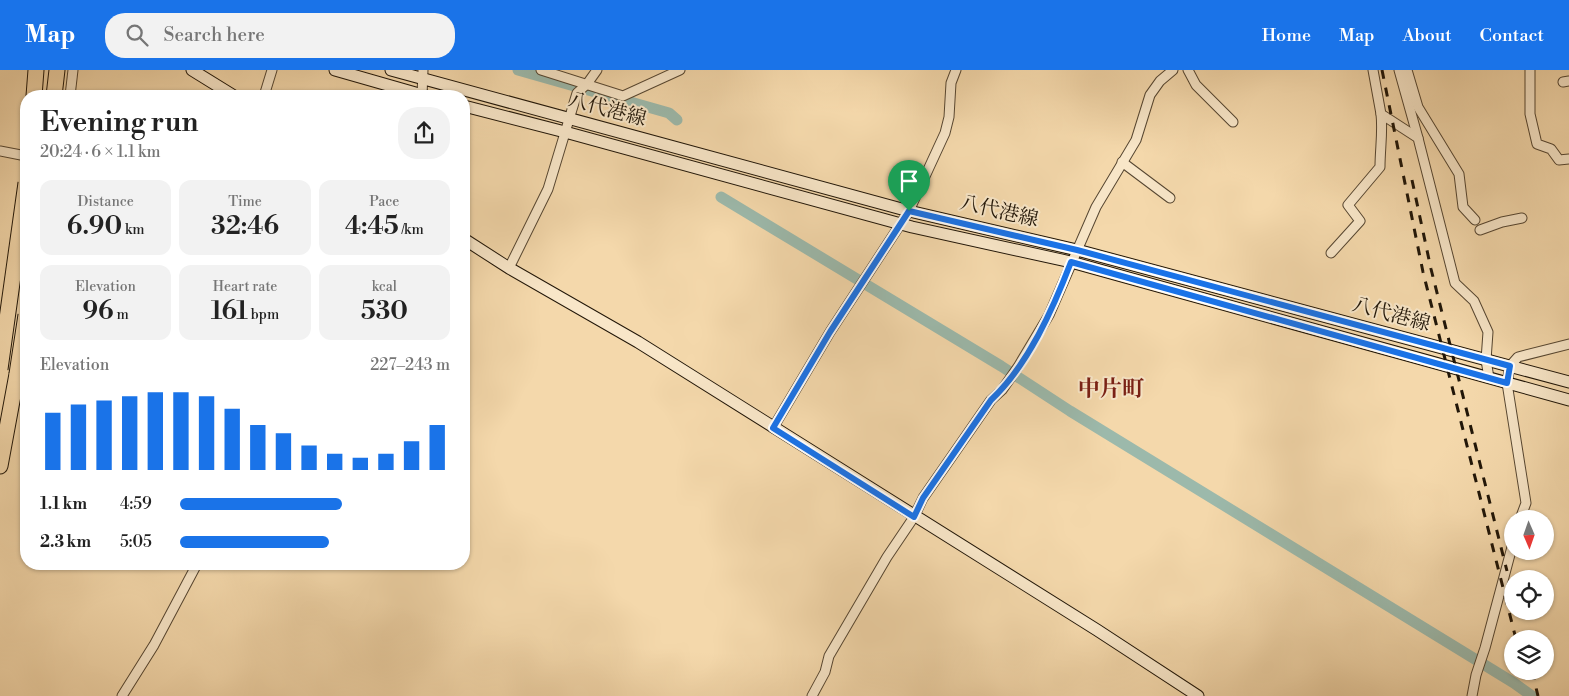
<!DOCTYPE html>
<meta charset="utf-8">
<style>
:root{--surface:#fff;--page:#f2f2f2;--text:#222;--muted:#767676;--accent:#1a73e8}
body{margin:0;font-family:"Libre Bodoni","Noto Serif JP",serif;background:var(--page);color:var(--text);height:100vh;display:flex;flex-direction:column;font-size:19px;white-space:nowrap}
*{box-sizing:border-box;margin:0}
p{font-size:16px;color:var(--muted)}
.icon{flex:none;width:28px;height:28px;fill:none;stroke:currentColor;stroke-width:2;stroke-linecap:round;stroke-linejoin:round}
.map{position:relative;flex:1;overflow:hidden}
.sheet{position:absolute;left:20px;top:20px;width:450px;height:480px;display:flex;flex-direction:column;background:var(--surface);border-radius:20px;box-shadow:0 1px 4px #0004}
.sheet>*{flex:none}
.needle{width:32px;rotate:178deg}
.fabs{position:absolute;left:1504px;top:440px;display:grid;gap:10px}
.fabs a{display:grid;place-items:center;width:50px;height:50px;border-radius:50%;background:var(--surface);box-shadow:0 1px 4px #0004;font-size:25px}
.pin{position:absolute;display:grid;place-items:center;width:42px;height:42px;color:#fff;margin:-51px -21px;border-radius:50% 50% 50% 0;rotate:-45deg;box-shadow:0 0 5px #0007}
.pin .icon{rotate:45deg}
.round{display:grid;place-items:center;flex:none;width:52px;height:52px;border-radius:20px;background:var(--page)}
.head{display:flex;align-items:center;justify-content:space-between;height:85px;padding:0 20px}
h1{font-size:28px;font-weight:600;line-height:38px}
.figures{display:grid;grid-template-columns:repeat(3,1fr);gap:8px;height:85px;padding:5px 20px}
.figures div{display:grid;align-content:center;border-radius:12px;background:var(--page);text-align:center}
.figures b{font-size:25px;font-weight:600}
.figures small{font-size:14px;font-weight:400}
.figures p{font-size:14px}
.chart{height:140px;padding:10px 20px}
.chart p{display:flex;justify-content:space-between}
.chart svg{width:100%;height:90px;margin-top:5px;stroke:var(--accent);stroke-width:6}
ul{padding:0 20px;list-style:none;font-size:16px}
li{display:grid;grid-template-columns:80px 60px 1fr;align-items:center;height:38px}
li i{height:12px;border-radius:6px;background:var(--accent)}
header{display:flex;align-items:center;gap:30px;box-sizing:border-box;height:70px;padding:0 25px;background:var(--accent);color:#fff}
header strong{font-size:24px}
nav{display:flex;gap:28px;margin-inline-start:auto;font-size:18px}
.search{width:350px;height:45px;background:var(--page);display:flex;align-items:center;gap:12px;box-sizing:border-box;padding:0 18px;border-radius:20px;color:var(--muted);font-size:19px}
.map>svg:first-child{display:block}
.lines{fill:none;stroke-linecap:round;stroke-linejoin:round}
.canal{stroke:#9cb9ab;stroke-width:11}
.street-casing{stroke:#564631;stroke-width:11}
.secondary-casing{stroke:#211608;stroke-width:13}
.highway-casing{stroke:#211608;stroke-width:17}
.street{stroke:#f8e6c8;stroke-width:9}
.secondary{stroke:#f8e6c8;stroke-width:11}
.highway{stroke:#f4d8ab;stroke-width:15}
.rail{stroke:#211608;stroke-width:3;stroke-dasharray:9 9;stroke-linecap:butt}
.highway-bridge-casing{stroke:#211608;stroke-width:17;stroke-linecap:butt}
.highway-bridge{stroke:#f4d8ab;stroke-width:15}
.route-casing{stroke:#fff;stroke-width:10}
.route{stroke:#1a73e8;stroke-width:6}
.labels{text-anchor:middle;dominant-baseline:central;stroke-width:4;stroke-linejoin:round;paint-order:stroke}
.street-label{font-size:20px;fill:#211608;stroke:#f8e6c8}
.quarter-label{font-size:22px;font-weight:bold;fill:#7a1f14;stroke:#f8e6c8}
</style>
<header>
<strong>Map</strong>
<div class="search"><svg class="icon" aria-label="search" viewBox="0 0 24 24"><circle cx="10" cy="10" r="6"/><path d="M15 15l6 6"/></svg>Search here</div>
<nav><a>Home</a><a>Map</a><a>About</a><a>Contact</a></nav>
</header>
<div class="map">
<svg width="1569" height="626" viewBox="0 0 1569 626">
<rect width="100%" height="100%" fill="#f4d8ab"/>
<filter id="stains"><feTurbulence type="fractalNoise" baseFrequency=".004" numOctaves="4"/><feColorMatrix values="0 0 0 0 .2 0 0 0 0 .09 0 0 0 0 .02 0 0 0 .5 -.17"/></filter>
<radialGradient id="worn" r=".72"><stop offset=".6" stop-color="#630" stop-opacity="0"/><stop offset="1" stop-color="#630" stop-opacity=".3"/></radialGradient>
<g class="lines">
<!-- canal -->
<g class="canal">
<polyline points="518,0 669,43 677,50"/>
<polyline points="721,127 1001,296 1070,341 1514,613 1532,626"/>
</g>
<!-- street casing -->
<g class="street-casing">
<g id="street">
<polyline points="541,0 623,26 680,0"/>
<polyline points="1188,0 1196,15 1233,52"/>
<polyline points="1373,0 1381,44 1418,68 1455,213 1474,231 1488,262 1486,290 1489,308"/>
<polyline points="1399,0 1418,68"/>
<polyline points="1407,0 1418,37 1459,104 1463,137 1475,150"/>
<polyline points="1530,0 1530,44 1537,74 1551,79 1559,90 1569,89"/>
<polyline points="1563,12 1569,11"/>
<polyline points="70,26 73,0"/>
<polyline points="264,26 272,0"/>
<polyline points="422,26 423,0"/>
<polyline points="0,81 26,86"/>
<polyline points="1122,92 1170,128"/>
<polyline points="1480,160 1502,152 1522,148"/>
<path d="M1331,183l29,-32 -12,-16 32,-38c0,-18 3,-35 1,-53"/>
<polyline points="509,198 548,119 577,23 587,14 597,0"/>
<polyline points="773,358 830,262 909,141 945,63 949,47 951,13 956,0"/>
<polyline points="1520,449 1526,433 1507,313 1510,296 1518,287 1569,274"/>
<polyline points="122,626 154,575 197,494"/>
<polyline points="812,626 825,602 829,586 887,487 914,447 923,428 991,330 1002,320 1018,297 1049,245 1096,137 1136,70 1150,25 1160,11 1173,0"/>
<polyline points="1472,626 1476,605 1485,578 1512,477"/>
</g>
</g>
<!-- secondary casing -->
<g class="secondary-casing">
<g id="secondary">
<polyline points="192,0 234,26"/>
<polyline points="335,0 426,26"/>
<polyline points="391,0 909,141 1077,180 1569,312"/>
<polyline points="464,36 565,62 912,157 1071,192 1569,330"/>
<polyline points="464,169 509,198 638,272 1097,560 1198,626"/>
</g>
</g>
<!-- highway casing -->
<g class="highway-casing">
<g id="highway">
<polyline points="34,26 36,0"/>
<polyline points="54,26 57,0"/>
<polyline points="0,396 17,304"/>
</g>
</g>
<!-- street -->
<use href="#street" class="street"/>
<!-- secondary -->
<use href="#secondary" class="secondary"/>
<!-- highway -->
<use href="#highway" class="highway"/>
<!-- rail -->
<g class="rail">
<polyline points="1382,0 1423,202 1516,569"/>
<polyline points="1412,110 1431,199 1507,501"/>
<polyline points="1532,601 1538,626"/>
</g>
<!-- highway-bridge casing -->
<g class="highway-bridge-casing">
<g id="highway-bridge">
<polyline points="0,299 26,113"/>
<polyline points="17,304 26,245"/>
</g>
</g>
<!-- highway-bridge -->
<use href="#highway-bridge" class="highway-bridge"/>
</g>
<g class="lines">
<!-- route casing -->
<g class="route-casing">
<path id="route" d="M909,141l168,39 433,116 -3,17 -436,-121c-18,47 -43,103 -80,138l-68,98 -9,19 -141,-89 57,-96z"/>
</g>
<!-- route -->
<use href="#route" class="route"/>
</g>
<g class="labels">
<!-- street labels -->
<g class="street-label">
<text transform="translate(607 40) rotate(15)">八代港線</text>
<text transform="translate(999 142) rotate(13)">八代港線</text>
<text transform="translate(1391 245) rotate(15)">八代港線</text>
</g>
<!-- quarter labels -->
<g class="quarter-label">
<text x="1111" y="319">中片町</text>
</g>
</g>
<rect width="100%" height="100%" filter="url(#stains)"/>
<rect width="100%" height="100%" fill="url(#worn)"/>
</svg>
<div class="fabs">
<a><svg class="needle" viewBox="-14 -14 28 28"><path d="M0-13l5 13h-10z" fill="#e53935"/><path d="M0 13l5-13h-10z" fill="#767676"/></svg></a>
<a><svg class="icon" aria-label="locate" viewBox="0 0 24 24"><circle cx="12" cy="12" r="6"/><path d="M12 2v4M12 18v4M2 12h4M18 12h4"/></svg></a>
<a><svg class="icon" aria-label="layers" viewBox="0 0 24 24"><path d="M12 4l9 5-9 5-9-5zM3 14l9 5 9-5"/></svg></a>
</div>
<div class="pin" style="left:909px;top:141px;background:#1e9e55"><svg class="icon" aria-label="arrive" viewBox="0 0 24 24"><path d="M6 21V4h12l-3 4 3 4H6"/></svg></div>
<section class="sheet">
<div class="head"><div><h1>Evening run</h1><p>20:24 · 6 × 1.1 km</p></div><a class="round"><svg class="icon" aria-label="share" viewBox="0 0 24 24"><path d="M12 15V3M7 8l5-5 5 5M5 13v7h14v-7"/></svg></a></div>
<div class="figures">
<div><p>Distance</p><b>6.90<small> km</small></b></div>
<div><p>Time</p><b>32:46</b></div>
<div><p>Pace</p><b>4:45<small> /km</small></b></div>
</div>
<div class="figures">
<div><p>Elevation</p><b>96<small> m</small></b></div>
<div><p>Heart rate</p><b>161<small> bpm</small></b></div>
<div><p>kcal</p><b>530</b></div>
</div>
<div class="chart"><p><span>Elevation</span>227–243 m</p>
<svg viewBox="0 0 160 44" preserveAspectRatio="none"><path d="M5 44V16M15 44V12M25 44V10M35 44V8M45 44V6M55 44V6M65 44V8M75 44V14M85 44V22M95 44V26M105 44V32M115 44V36M125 44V38M135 44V36M145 44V30M155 44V22"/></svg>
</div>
<ul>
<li><b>1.1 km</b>4:59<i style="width:60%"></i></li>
<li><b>2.3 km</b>5:05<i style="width:55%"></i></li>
</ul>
</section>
</div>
